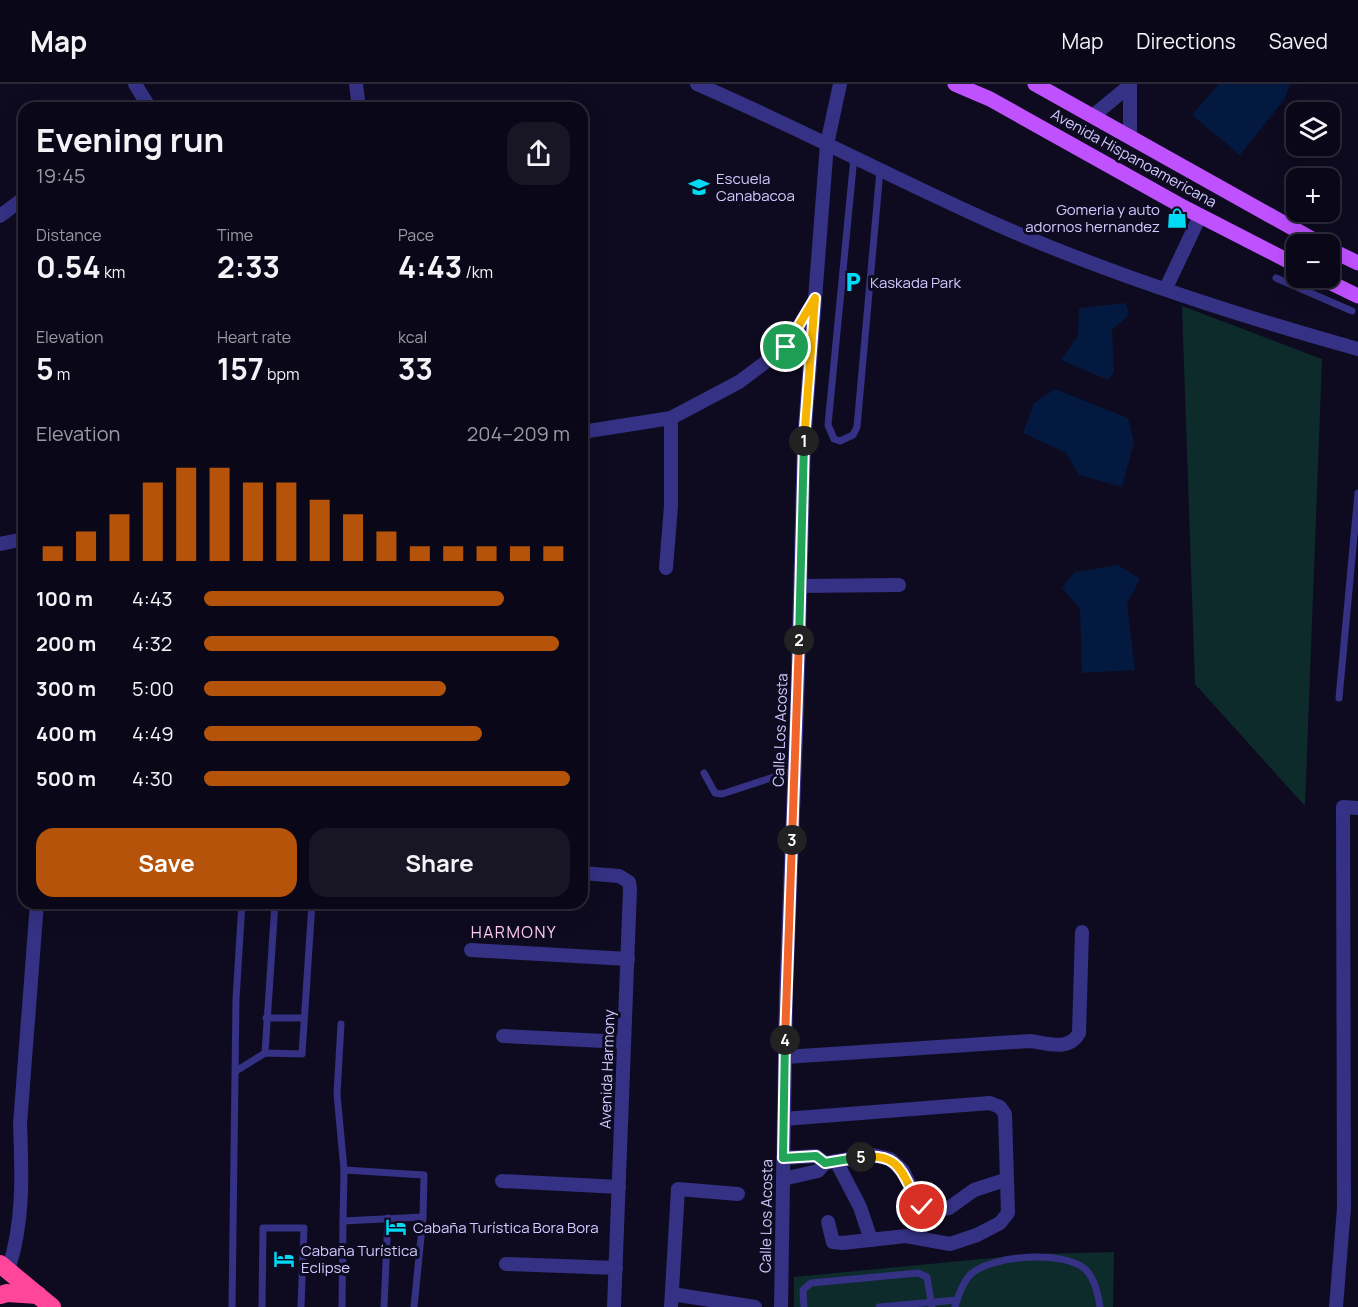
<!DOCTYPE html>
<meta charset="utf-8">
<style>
:root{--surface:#0a0818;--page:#181625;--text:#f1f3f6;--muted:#999aa2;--line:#2a2937;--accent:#b45309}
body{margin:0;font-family:Manrope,sans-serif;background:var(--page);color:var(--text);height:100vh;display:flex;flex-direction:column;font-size:22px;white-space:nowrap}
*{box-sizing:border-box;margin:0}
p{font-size:20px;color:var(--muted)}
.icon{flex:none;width:33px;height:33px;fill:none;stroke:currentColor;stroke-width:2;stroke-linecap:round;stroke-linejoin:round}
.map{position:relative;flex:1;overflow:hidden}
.panel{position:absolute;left:18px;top:18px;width:570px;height:807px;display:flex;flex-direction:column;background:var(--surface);border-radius:18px;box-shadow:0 6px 24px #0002,0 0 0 2px var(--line)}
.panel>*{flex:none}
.fabs{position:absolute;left:1286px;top:18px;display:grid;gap:12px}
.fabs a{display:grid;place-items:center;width:54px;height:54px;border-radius:12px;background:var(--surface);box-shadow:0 6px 24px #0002,0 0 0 2px var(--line);font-size:30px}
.pin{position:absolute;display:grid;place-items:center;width:51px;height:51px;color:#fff;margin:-26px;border:3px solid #fff;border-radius:50%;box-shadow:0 2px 6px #0007}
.km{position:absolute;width:30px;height:30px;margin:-15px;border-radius:50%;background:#222;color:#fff;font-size:16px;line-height:30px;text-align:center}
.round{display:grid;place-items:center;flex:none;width:63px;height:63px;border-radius:18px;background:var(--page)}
.headline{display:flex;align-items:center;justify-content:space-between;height:102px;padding:0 18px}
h1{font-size:33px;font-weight:700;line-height:45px}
.stats{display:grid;grid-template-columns:repeat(3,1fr);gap:9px;height:102px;padding:6px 18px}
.stats div{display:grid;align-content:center}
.stats b{font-size:30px;font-weight:700}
.stats small{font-size:16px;font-weight:400}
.stats p{font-size:16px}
.chart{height:168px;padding:12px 18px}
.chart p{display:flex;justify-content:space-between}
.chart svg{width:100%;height:108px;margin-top:6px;stroke:var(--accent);stroke-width:6}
.cta{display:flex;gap:12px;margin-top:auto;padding:12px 18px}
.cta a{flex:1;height:69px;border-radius:18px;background:var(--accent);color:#fff;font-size:24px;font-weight:700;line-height:69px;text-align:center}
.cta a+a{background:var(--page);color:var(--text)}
ul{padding:0 18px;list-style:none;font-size:20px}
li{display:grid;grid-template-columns:96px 72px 1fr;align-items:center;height:45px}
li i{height:15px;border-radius:8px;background:var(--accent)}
header{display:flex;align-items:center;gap:36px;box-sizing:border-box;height:84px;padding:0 30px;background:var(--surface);border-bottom:2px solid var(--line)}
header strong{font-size:28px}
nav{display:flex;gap:33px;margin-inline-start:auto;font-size:21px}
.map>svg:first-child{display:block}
.green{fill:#0d2b2a}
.water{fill:#04193f}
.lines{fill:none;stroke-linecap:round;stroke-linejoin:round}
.service{stroke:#353184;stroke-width:7}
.minor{stroke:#353184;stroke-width:14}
.primary{stroke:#bf51ff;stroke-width:15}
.motorway{stroke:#ff459c;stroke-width:18}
.split-1-casing{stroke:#fff;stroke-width:12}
.split-2-casing{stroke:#fff;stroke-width:12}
.split-3-casing{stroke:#fff;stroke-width:12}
.split-4-casing{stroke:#fff;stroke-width:12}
.split-5-casing{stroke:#fff;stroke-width:12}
.split-6-casing{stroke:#fff;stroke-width:12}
.split-1{stroke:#f5b400;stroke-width:8}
.split-2{stroke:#22a559;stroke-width:8}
.split-3{stroke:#f0652b;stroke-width:8}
.split-4{stroke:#f0652b;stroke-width:8}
.split-5{stroke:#22a559;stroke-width:8}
.split-6{stroke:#f5b400;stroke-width:8}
.labels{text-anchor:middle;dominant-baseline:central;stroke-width:6;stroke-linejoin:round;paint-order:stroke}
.street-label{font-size:15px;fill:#d0caff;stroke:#0e0b20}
.poi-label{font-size:15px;fill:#d0caff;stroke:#0e0b20;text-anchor:start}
.neighbourhood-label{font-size:16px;letter-spacing:1.5px;fill:#ffccec;stroke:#0e0b20}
</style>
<header>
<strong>Map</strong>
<nav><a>Map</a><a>Directions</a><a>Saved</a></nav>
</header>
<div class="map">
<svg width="1358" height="1223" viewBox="0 0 1358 1223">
<rect width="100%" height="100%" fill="#0e0b20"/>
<!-- green -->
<g class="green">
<polygon points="1182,222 1322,275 1305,722 1195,600"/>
<polygon points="1114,1168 1113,1223 794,1223 794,1193 1035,1170"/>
</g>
<!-- water -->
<g class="water">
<polygon points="1219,0 1290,0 1284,16 1240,71 1192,31"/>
<polygon points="1126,219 1129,231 1112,246 1114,288 1108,296 1061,276 1078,252 1079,224"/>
<polygon points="1055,305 1128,334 1134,358 1122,403 1079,391 1066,369 1023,349 1034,319"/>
<polygon points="1118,481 1140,495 1127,520 1135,586 1082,589 1080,524 1062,504 1075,488"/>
</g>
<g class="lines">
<!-- service -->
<g class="service">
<polyline points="854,73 828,341 834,355 840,357 853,351 857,343 880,86"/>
<polyline points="1276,194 1352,227"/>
<polyline points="1304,206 1310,194"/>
<polyline points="1339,614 1358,409"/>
<polyline points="704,689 715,709 722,710 795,686"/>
<polyline points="266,934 303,934"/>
<polyline points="341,940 337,1010 344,1086"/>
<polyline points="265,969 275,819"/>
<polyline points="236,987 265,969 302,970 312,819"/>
<polyline points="343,1137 344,1086 424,1091 423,1133"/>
<polyline points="232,1223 236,915 242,819"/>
<polyline points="262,1223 263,1144 304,1144 301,1223"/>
<polyline points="342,1223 343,1137 423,1133 414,1223"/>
<polyline points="384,1223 388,1134"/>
<polyline points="804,1223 803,1206 811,1199 918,1189 927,1193 932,1223"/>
<polyline points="879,1223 957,1216"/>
<path d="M955,1223c3,-11 8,-25 16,-33 21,-19 93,-24 114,-5 10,10 13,25 15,38"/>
</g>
<!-- minor -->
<g class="minor">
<polyline points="135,0 148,21 144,24"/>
<polyline points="356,0 359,24"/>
<path d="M697,0c102,44 199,96 301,141 116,51 238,90 360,124"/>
<polyline points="1130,0 1130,52"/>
<polyline points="1094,31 1129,2"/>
<polyline points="0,132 24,114"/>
<polyline points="1166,204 1200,132"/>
<polyline points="582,348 671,334 739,298 786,263 813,219"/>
<polyline points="0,460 24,455"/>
<polyline points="666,484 671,422 671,334"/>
<polyline points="801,502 899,501"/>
<polyline points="582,789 619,792 629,798 630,805 614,1223"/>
<polyline points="471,866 628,875"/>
<polyline points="503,952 624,958"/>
<path d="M785,973l245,-16c17,2 39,11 49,-8l3,-101"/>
<polyline points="784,1035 990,1019 1000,1023 1005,1030 1008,1129 1000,1139 977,1151 950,1160 906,1152 842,1159 833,1158 828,1138"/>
<polyline points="783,1074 816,1072 825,1079"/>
<polyline points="836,1077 860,1123 871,1156"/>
<polyline points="783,1095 818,1087 825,1079 873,1071 890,1075 903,1087 918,1118 922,1123 932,1127 949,1124 974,1106 1005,1096"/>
<polyline points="502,1097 619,1103"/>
<polyline points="506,1180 616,1184"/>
<path d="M8,1186c16,-46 14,-98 12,-146l17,-221"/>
<polyline points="672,1210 755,1223"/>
<polyline points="671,1223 678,1105 738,1110"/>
<polyline points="781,1223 786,911 797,625 804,357 827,60 840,0"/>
<polyline points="1336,1223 1344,1124 1343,723 1358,724"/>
</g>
<!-- primary -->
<g class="primary">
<polyline points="955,0 990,15 1185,124 1296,181"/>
<polyline points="1035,0 1321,160"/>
<polyline points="1329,165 1358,179"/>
<polyline points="1321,194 1358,212"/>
</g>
<!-- motorway -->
<g class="motorway">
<polyline points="0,1180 52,1223"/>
<polyline points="0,1211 7,1209 38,1211"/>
</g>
</g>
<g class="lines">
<!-- split-1 casing -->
<g class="split-1-casing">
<polyline id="split-1" points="786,263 815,214 804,357"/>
</g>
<!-- split-2 casing -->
<g class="split-2-casing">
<polyline id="split-2" points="799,556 804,357"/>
</g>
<!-- split-3 casing -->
<g class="split-3-casing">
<polyline id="split-3" points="792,756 799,556"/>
</g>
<!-- split-4 casing -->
<g class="split-4-casing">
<polyline id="split-4" points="785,956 792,756"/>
</g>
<!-- split-5 casing -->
<g class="split-5-casing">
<polyline id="split-5" points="785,956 783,1074 816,1072 825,1079 861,1073"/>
</g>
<!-- split-6 casing -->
<g class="split-6-casing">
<path id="split-6" d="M861,1073c45,-5 40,23 61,50"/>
</g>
<!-- split-1 -->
<use href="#split-1" class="split-1"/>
<!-- split-2 -->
<use href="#split-2" class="split-2"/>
<!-- split-3 -->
<use href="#split-3" class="split-3"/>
<!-- split-4 -->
<use href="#split-4" class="split-4"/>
<!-- split-5 -->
<use href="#split-5" class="split-5"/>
<!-- split-6 -->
<use href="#split-6" class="split-6"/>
</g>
<!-- icons -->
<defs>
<g id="school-bare" transform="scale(1.62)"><path d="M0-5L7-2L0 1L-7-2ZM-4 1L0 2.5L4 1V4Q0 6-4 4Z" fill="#00daf5" stroke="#0e0b20" stroke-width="2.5" paint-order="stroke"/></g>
<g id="shop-bare" transform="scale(1.62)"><path d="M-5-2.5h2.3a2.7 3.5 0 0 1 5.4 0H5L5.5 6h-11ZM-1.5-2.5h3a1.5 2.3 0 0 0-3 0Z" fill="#00daf5" stroke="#0e0b20" stroke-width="2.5" paint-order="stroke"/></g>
<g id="parking-bare" transform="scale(1.62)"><path d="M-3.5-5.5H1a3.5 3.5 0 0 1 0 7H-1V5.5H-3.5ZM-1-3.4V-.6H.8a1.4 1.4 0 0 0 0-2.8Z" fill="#00daf5" stroke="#0e0b20" stroke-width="2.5" paint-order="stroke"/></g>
<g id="hotel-bare" transform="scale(1.62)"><path d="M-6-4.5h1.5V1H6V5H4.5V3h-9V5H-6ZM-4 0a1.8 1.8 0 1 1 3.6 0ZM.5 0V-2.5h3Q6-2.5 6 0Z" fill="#00daf5" stroke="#0e0b20" stroke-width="2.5" paint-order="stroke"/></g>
</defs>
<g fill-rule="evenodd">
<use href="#school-bare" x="699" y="103"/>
<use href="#shop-bare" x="1177" y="134"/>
<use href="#parking-bare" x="853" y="198"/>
<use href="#hotel-bare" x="396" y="1143"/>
<use href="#hotel-bare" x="284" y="1175"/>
</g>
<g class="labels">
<!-- street labels -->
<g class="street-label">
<text transform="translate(1134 74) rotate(29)">Avenida Hispanoamericana</text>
<text transform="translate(780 646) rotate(-88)">Calle Los Acosta</text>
<text transform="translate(607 985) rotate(-88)">Avenida Harmony</text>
<text transform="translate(766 1132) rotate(-89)">Calle Los Acosta</text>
</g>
<!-- poi labels -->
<g class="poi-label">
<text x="716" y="94">Escuela<tspan x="716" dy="17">Canabacoa</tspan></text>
<text x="1160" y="125" text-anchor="end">Gomeria y auto<tspan x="1160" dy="17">adornos hernandez</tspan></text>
<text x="870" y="198">Kaskada Park</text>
<text x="413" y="1143">Cabaña Turística Bora Bora</text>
<text x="301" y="1166">Cabaña Turística<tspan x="301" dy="17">Eclipse</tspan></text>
</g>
<!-- neighbourhood labels -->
<g class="neighbourhood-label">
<text x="514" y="848">HARMONY</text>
</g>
</g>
</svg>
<div class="fabs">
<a><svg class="icon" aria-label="layers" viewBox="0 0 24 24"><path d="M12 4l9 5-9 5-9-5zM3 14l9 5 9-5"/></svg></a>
<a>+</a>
<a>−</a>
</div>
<div class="pin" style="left:786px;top:263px;background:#1e9e55"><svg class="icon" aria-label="arrive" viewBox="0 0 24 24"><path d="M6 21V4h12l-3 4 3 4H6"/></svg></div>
<div class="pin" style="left:922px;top:1123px;background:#d93025"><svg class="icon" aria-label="check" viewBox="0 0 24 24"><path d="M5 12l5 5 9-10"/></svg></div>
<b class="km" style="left:804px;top:357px">1</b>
<b class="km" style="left:799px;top:556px">2</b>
<b class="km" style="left:792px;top:756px">3</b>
<b class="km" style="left:785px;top:956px">4</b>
<b class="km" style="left:861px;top:1073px">5</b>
<section class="panel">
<div class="headline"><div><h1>Evening run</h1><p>19:45</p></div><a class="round"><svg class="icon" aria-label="share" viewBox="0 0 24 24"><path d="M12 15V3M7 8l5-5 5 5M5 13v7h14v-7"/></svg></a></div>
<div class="stats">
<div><p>Distance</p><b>0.54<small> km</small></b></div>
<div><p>Time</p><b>2:33</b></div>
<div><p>Pace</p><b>4:43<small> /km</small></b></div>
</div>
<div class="stats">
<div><p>Elevation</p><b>5<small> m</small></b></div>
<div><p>Heart rate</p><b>157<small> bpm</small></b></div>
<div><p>kcal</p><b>33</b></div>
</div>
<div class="chart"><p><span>Elevation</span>204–209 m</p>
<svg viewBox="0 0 160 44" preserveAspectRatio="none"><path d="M5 44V38M15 44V32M25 44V25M35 44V12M45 44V6M55 44V6M65 44V12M75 44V12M85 44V19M95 44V25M105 44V32M115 44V38M125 44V38M135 44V38M145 44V38M155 44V38"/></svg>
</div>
<ul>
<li><b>100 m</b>4:43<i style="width:82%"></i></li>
<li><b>200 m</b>4:32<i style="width:97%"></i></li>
<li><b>300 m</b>5:00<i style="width:66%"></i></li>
<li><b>400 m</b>4:49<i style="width:76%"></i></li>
<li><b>500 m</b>4:30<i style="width:100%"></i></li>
</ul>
<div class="cta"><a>Save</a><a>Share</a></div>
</section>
</div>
